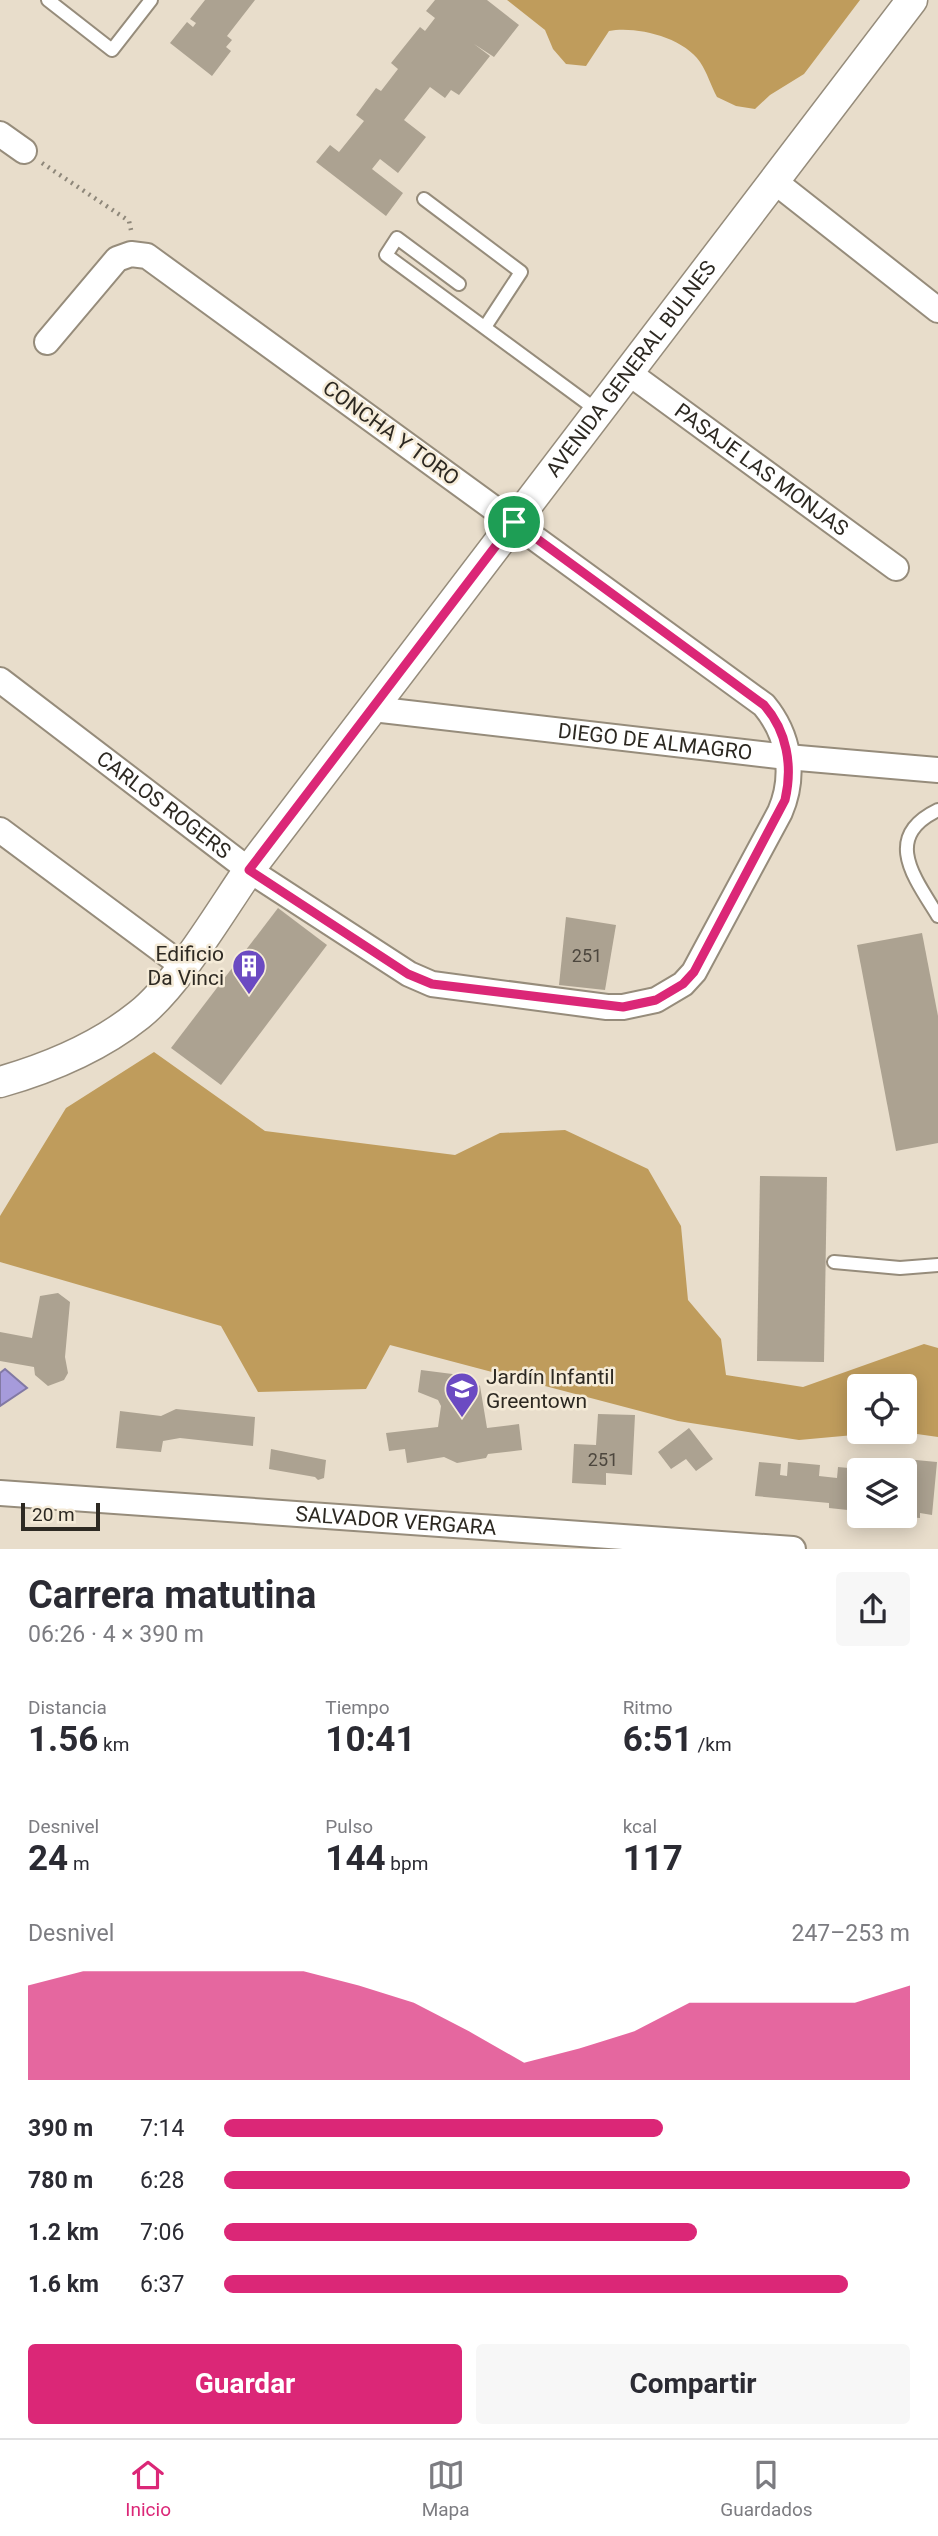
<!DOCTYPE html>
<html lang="es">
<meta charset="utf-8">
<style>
:root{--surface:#fff;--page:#f7f7f7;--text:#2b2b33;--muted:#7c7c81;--line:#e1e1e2;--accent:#db2777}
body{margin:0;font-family:Roboto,sans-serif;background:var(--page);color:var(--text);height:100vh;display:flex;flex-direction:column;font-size:26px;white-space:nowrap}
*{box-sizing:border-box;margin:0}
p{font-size:23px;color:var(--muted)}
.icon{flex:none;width:38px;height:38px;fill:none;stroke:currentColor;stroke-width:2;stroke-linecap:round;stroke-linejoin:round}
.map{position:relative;height:1549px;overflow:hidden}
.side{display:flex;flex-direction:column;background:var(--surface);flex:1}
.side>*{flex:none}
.fabs{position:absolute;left:847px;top:1374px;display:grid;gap:14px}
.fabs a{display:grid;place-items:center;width:70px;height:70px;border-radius:7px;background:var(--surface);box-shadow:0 4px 18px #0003;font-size:35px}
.scale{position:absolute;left:21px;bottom:18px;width:79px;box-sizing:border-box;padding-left:7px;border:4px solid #2d2922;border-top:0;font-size:19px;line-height:24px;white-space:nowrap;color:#2d2922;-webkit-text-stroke:5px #f5ebd8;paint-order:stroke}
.pin{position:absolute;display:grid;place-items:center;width:60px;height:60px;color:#fff;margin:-30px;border:4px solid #fff;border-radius:50%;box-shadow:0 2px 7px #0007}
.round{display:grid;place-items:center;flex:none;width:74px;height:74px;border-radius:7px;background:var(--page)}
.overview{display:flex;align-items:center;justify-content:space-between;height:119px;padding:0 28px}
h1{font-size:38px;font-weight:700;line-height:52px}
.figures{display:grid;grid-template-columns:repeat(3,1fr);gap:10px;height:119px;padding:7px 28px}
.figures div{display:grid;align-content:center}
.figures b{font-size:35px;font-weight:700}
.figures small{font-size:19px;font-weight:400}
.figures p{font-size:19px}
.chart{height:196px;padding:14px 28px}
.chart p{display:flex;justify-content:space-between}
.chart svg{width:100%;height:126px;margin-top:7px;fill:var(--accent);opacity:.7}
.action{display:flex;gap:14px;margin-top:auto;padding:14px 28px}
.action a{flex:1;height:80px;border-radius:7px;background:var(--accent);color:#fff;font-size:28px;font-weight:700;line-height:80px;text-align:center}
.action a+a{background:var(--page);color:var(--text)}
ul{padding:0 28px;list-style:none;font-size:23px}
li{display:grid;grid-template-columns:112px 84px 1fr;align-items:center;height:52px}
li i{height:18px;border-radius:9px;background:var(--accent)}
.tab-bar{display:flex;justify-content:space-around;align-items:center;height:98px;border-top:2px solid var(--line);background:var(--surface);font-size:19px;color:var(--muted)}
.tab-bar a{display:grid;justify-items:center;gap:4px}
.tab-bar .on{color:var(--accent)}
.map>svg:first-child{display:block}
.forest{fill:#bf9c5c}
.water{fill:#a69bdb;stroke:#8279a4;stroke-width:2}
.building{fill:#aca291}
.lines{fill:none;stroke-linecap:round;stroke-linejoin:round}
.service-casing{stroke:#968c7b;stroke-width:16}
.minor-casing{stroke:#968c7b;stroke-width:28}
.tertiary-casing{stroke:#968c7b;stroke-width:33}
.path{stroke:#8e877a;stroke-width:4.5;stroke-dasharray:2 5;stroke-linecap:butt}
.service{stroke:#fff;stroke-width:12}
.minor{stroke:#fff;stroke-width:24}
.tertiary{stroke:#fff;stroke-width:30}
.route-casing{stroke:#fff;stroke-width:14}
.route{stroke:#db2777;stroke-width:9}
.labels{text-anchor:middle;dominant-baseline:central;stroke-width:5;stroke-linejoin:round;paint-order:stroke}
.number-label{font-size:18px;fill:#4d473e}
.street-label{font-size:21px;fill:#2d2922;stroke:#f5ebd8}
.poi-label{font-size:21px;fill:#2d2922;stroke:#f5ebd8;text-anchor:end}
</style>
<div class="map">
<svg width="938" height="1549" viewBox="0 0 938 1549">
<rect width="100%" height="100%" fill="#e8ddcb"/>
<!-- forest -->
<g class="forest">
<path d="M507,0h353l-56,74 -34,21 -15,14 -19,-3 -19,-9c-6,-11 -10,-25 -17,-35 -17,-25 -64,-36 -91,-31l-23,35 -20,-2 -13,-15 -8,-19z"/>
<polygon points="154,1052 265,1131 455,1155 500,1133 565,1130 648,1169 681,1226 688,1300 721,1339 726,1375 803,1387 924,1344 938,1348 938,1437 903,1432 905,1386 859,1386 859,1432 887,1432 799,1440 678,1421 390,1345 366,1389 258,1392 221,1326 0,1262 0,1216 66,1108"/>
</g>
<!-- water -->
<polygon class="water" points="5,1369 27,1388 0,1406 0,1373"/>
<!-- building -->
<g class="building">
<polygon points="205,0 255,0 227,36 232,40 226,47 231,51 212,76 170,43 187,22 193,27 196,23 190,19"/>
<polygon points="435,0 487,0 519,25 494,57 474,44 490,56 459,95 451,90 445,98 430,87 404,120 426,137 398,173 380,159 372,169 403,193 386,216 316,162 330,145 339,152 364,121 356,115 376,88 381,91 398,69 391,63 420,27 425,31 435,18 426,11"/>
<polygon points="278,908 327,945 221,1085 171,1048"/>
<polygon points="566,917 616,925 605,990 559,985"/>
<polygon points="922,933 938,1016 938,1143 896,1151 857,945"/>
<polygon points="760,1176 827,1177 824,1362 757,1361"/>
<polygon points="58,1293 70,1302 65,1357 68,1373 64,1380 48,1386 35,1375 34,1367 0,1361 0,1332 32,1338 40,1296"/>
<polygon points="421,1370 468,1376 480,1386 487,1428 519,1424 522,1450 488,1454 486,1458 457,1463 444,1457 407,1463 405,1449 389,1451 386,1433 438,1427 441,1406 438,1400 418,1392"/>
<polygon points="176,1409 255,1417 253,1446 180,1438 163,1441 161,1452 116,1448 120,1411 161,1416"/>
<polygon points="598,1414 635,1415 632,1475 606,1473 606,1485 572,1483 574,1444 596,1445"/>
<polygon points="689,1428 713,1459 696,1471 686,1459 671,1469 658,1452"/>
<polygon points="271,1449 326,1460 324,1478 318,1480 315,1477 269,1469"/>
<polygon points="905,1459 937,1462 932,1515 920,1513 920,1518 905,1517"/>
<polygon points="759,1462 781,1464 780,1475 787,1476 788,1462 820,1465 819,1476 837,1478 838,1467 859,1469 857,1511 829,1508 829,1503 755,1496"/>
</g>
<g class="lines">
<!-- service casing -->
<g class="service-casing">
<g id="service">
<polyline points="48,0 112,50 151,0"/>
<polyline points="424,199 521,272 485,327"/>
<polyline points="459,284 397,238 386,255 598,411"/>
<path d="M938,810c-56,27 -24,67 0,106"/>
<polyline points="834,1262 900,1268 938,1265"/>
</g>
</g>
<!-- minor casing -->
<g class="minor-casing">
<g id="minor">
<polyline points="0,134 24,151"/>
<polyline points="774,181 938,310"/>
<path id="s1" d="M629,373l267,195"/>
<path id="s2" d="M0,680l249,190 160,104 23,10 175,23h16l33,-7 27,-16 11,-12 86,-160c16,-37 9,-77 -16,-107l-617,-449 -16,-2 -14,5 -70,83"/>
<path id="s3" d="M373,709l414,48 151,13"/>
<polyline points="0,830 183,966"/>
<path id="s4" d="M0,1493l793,56"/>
</g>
</g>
<!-- tertiary casing -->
<g class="tertiary-casing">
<g id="tertiary">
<path id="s5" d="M0,1082c49,-14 99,-35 139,-67 39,-31 81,-103 110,-145l663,-870"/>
</g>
</g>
<!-- path -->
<polyline class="path" points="42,163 129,221 131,230"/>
<!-- service -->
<use href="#service" class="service"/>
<!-- minor -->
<use href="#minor" class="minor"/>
<!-- tertiary -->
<use href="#tertiary" class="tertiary"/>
</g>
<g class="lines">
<!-- route casing -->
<g class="route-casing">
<path id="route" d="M514,522l250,183c23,26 29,61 21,95l-91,172 -11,12 -27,16 -33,7 -191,-23 -24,-10 -159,-104z"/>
</g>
<!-- route -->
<use href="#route" class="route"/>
</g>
<!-- icons -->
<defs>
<g id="building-pin" transform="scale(1.75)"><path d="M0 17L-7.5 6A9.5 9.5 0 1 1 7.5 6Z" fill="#6b4ac2" stroke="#f5ebd8"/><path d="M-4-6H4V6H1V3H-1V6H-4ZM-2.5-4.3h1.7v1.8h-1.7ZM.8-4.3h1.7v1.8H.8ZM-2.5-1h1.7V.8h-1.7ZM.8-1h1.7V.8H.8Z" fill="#fff"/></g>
<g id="school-pin" transform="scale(1.75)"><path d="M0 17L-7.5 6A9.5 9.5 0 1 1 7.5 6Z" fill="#6b4ac2" stroke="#f5ebd8"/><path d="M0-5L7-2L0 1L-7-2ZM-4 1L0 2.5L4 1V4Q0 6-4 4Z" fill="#fff"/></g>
</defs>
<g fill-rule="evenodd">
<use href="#building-pin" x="249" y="966"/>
<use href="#school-pin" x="462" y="1389"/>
</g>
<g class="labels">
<!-- number labels -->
<g class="number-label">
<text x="587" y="955">251</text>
<text x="603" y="1459">251</text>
</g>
<!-- street labels -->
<g class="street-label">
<text stroke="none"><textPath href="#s5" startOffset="968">AVENIDA GENERAL BULNES</textPath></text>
<text transform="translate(391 433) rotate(36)">CONCHA Y TORO</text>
<text stroke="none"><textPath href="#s1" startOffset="164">PASAJE LAS MONJAS</textPath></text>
<text stroke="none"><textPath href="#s3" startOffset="284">DIEGO DE ALMAGRO</textPath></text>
<text stroke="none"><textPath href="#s2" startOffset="206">CARLOS ROGERS</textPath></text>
<text stroke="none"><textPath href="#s4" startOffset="397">SALVADOR VERGARA</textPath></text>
</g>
<!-- poi labels -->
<g class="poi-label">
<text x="224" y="954">Edificio<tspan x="224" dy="24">Da Vinci</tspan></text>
<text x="486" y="1377" text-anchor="start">Jardín Infantil<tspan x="486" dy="24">Greentown</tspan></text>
</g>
</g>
</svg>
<div class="fabs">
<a><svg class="icon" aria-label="locate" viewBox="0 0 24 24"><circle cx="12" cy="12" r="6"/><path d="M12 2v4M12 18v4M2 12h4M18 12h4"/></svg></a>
<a><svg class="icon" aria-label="layers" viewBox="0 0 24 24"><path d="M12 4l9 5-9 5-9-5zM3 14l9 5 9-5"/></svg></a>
</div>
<div class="scale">20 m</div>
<div class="pin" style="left:514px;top:522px;background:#1e9e55"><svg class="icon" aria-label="arrive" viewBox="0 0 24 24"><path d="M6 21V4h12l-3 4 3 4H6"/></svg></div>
</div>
<section class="side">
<div class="overview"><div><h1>Carrera matutina</h1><p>06:26 · 4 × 390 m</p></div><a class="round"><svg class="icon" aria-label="share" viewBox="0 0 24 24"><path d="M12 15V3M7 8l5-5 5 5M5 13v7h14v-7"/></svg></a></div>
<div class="figures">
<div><p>Distancia</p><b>1.56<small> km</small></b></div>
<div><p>Tiempo</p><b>10:41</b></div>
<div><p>Ritmo</p><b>6:51<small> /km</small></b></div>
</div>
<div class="figures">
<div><p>Desnivel</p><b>24<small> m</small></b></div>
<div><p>Pulso</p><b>144<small> bpm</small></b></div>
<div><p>kcal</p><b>117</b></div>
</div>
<div class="chart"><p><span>Desnivel</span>247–253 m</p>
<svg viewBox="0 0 160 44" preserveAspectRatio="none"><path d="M0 44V11L10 6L20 6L30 6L40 6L50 6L60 11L70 17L80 27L90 38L100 33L110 27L120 17L130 17L140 17L150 17L160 11V44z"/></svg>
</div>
<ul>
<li><b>390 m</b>7:14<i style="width:64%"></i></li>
<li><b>780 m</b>6:28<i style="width:100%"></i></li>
<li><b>1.2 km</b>7:06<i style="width:69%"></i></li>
<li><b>1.6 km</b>6:37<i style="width:91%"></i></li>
</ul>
<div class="action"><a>Guardar</a><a>Compartir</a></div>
</section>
<nav class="tab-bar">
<a class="on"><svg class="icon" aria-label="home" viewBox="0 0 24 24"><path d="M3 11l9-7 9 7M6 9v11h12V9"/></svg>Inicio</a>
<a><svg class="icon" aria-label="map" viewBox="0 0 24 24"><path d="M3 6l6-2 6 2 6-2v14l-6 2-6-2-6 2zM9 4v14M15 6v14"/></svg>Mapa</a>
<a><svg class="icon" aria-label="saved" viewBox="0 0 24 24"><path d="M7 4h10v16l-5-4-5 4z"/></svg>Guardados</a>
</nav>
